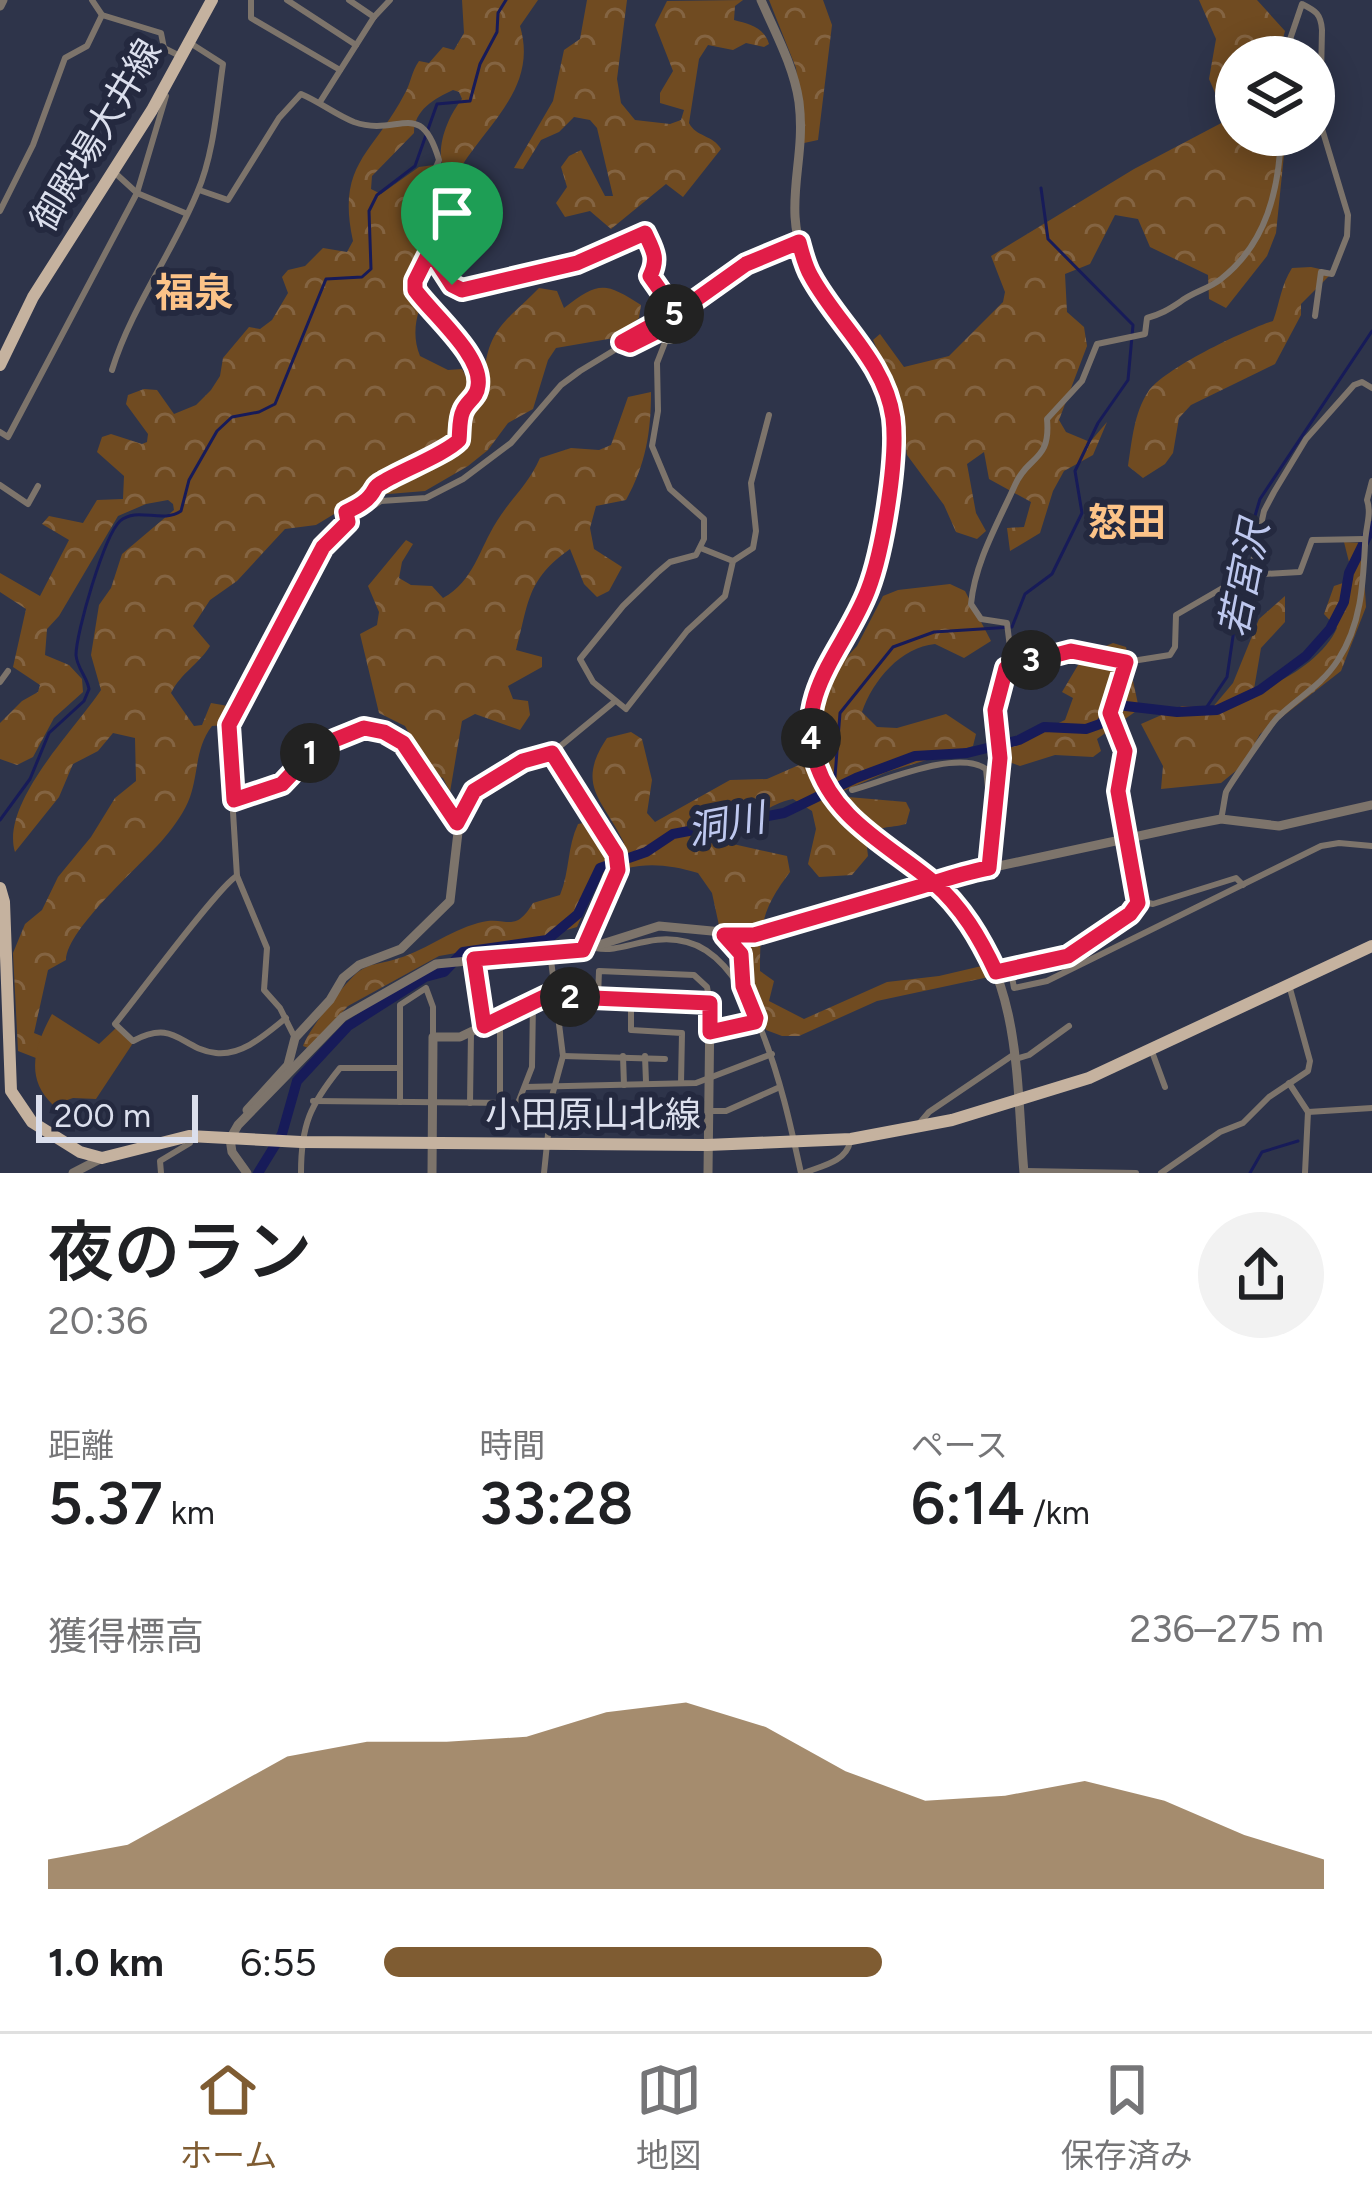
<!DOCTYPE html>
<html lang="ja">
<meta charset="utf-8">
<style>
:root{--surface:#fff;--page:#f2f2f2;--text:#202124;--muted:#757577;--line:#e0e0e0;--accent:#7f5c32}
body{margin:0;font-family:Figtree,"Noto Sans JP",sans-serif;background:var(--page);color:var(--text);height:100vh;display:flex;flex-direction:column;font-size:45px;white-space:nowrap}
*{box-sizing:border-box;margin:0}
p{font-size:39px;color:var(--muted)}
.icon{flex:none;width:66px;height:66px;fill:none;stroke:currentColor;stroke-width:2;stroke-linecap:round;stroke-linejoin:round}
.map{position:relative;height:1173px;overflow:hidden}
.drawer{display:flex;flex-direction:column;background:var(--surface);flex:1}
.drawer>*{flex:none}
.buttons{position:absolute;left:1215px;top:36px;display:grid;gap:24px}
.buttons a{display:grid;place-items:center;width:120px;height:120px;border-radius:50%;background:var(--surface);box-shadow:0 6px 30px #0003;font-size:60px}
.scale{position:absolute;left:36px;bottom:30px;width:162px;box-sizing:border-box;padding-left:12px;border:6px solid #dbdfed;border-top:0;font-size:33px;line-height:42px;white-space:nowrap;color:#dbdfed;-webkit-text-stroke:9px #24293f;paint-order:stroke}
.pin{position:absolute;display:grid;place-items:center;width:102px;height:102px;color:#fff;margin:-123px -51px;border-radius:50% 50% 50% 0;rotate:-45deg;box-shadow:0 0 12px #0007}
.pin .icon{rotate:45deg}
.km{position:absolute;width:60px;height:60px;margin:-30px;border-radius:50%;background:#222;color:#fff;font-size:33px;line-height:60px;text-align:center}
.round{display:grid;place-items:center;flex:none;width:126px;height:126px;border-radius:63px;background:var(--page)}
.headline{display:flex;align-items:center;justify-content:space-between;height:204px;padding:0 48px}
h1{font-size:66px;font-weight:600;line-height:90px}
.figures{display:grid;grid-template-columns:repeat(3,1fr);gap:18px;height:204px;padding:12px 48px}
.figures div{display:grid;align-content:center}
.figures b{font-size:60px;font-weight:600}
.figures small{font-size:33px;font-weight:400}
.figures p{font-size:33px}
.chart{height:336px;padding:24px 48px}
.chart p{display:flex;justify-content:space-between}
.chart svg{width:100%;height:216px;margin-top:12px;fill:var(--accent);opacity:.7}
ul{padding:0 48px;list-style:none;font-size:39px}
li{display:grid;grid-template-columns:192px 144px 1fr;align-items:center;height:90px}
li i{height:30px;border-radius:15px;background:var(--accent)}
.tab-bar{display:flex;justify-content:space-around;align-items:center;height:168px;border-top:3px solid var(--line);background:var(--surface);font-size:33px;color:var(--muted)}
.tab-bar a{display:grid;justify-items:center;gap:6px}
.tab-bar .active{color:var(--accent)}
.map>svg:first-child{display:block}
.forest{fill:url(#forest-crowns);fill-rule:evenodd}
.green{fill:#704b21}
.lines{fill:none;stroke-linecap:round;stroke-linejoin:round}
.stream{stroke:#171b59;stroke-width:3}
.river{stroke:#171b59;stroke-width:10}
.minor{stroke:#7d746b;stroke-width:6}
.tertiary{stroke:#7d746b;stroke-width:9}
.primary{stroke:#c5b29f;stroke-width:12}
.route-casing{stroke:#fff;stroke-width:24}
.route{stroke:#e11d48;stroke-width:15}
.labels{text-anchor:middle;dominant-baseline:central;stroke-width:12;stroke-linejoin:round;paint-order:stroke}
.street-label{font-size:36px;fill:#dbdfed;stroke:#24293f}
.neighbourhood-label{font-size:39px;font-weight:bold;fill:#fcc388;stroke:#24293f}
.water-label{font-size:39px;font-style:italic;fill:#bec8ef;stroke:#24293f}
</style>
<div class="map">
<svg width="1372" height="1173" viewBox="0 0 1372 1173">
<defs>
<pattern id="forest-crowns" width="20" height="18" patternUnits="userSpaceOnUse" patternTransform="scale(3)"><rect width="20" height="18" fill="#704b21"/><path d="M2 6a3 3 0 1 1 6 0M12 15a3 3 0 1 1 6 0" fill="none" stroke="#846442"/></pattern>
</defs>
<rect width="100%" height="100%" fill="#2e344a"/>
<!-- forest -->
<g class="forest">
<path d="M462,0h76l-18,26c19,64 -37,100 -65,151l-12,6 -5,40 -16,54 -1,7 7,2c-10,24 -18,45 -8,70l28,14 14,-1 10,18 12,-9c3,-50 23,-57 55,-90l18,3 7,17c35,-27 41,-26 77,-3l-2,13 -25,20 -58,10 -8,12 -15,49 -25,14 -20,27 -20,16 -43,25 -61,5 -48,29 -31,4 -48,52 -27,19 -17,26 17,20c-12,19 -29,27 -39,47l23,33 8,-1 9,-22 17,3 -4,19 -12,1c-17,22 -13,45 -22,71 -5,14 -15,28 -25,40 -23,28 -98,91 -99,123l-18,10 -14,63 15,6 -13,19 -18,-7 -5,-98 12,-29 17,-14 16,-33 33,-40 24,-39 21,-17 -1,-43 -22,-5 -15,18 -25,13 -14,33 -44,55c-15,-49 61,-124 86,-162l-10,-35 8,-50 12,-17 11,-34 52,-44 -1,-6 -5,-4 -22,4 -28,12 -59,100 -12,13 -2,26 24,10 13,14 1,13 -29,26 -21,39 -16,8 -17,-6v-36l22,-22 16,-9 2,-7 -27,-18 13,-58 -26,-17v-19l40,23 29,-56 -27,-16 7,-8 34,7 14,-23 26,-1 1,-23 -27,-24 5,-15 9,-3 31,10 5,-2 1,-8 -22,-30 2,-9 16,-6 13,1 17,24 22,-9 15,-15 9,-14 3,-18 26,-31 11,2 12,-9 16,-27 -6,-16 6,-7 17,-4 18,-18 24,4 6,-11c-17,-77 20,-87 51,-146 7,-11 7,-23 15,-34l10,2 14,-16 11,3 10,-17zM453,90l6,2 3,7c-13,16 -25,44 -20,65l-23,3 -38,27 -10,-5 1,-13 42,-43c0,-23 20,-34 39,-43z"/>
<path d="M587,0h40l-10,79 4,24 14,17 35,4 11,-4 3,-10 -24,-7v-10l13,-22 -18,-46 12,-24 76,-1 -8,6 -1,14c15,4 30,7 35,24l-5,3 -18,-4 -13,7 -25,-5 -9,14 -10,64c7,14 24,12 32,26l-38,48 -17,-13 -55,45 -21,-18 -25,6 -9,-14 11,-16 -6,-20 8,-11 12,-6 24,46h8l-16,-68 -7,-8 -16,-3 -15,15 -18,8 -18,29 -9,-1 39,-67 11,-51 16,-11z"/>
<polygon points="769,0 823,0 832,25 818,140 804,143 796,68"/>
<polygon points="1199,0 1257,0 1285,31 1278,57 1236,57 1236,135 1286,135 1276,233 1267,256 1226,308 1209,299 1208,275 1150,247 1138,219 1115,215 1090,264 1065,274 1067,312 1084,327 1087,346 1059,420 1066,432 1090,442 1107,422 1093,455 1064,471 1053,491 1040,533 1010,551 1007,528 1024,527 1031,502 989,479 984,452 967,464 976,513 986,531 977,539 956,532 944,505 907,455 899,400 873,340 880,334 904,367 949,356 1003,302 1005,292 991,256 1134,169 1227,120 1209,79 1216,39"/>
<path d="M1311,267l22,5 -32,32v11l-26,49 -84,41 -12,13 -6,35 -8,11 -22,14 -15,-12c4,-25 6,-53 20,-74 15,-23 97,-62 125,-71 7,-19 8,-36 19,-53z"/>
<path d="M651,392c0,40 -5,72 -25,108l-30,6 -6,22 4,21 28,18 -13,24 -12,6 -13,-13 -14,-35c-44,31 -41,54 -54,101l26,7v10l-34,19 5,13 15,2 2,14 -10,15 -45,-16 -13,7 -12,71 -7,-14 -11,-4 -27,-48 -26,-13 -19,-79 17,-9 2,-13 -11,-26 38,-46 7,4 -11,18 -3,16 12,7 21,1 11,12c31,-17 36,-49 54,-77 15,-24 31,-36 43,-63l31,-10 28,2 12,-5 17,-48z"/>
<path d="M1344,542l18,1 4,64 -25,64 -81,63 -17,31 -22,18 -60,6 2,-23 -22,-42 41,-18 30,2 21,-25 26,-64 26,-23v26l-24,26 -7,41c29,-4 71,-33 83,-61l-13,-14 10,-28 9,-3 6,-21z"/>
<path d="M950,584l15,7 26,50 -27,17 -29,-14c-34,3 -62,36 -73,68l15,15 20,1 49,-14 30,20 -3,12 -86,26 -46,20 7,5 58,5 4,8 -4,14c-18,5 -26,0 -40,15l2,17 -16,19 -33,2 -11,-13 8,-35 -4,-18 -19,-12c-30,6 -44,28 -71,36l2,7 63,14 3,16c-28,37 -30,53 -30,99l14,10 -5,20 35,18 83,-37 52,-6 47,-11 3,12 -112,24 -78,35h-17l-16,-6 -16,-53 -17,-11 -10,-22 -11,-51 -14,-20c-37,-11 -64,-11 -99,5l-22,49 -42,12 -96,17 -91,50 -40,42 -5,-2c5,-15 42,-64 55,-74 12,-9 22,-8 35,-12 30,-8 56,-29 85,-37 29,-9 35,13 55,-20l27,-8c10,-24 7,-48 18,-71l10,-2 20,28 16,-7c-21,-44 -49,-57 -17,-105l24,-6 11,7 10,41 -5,33 8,9 75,-42 37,-1 48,-21 9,-76 33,-36 26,-50 15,-6z"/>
<polygon points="1113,643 1126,647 1139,709 1097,739 1101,751 1093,757 1055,755 1020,766 1009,762 1010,746 1065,720 1073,698 1062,692 1084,655"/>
</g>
<!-- green -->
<path class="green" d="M52,1014l47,30 17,-16 17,15 -37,56 -23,-1 -20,7c-29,-27 -18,-60 -1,-91z"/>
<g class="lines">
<!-- stream -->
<g class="stream">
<polyline points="1204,711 1227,677 1236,616 1233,590 1260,499 1372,331"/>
<polyline points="834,789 840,713 893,647 934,632 1012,627 1025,594 1052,574 1082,513 1075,471 1098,423 1128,380 1133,325 1048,239 1041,188"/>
<path d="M0,820l30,-41 19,-46 35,-32 5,-12c-2,-12 -12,-21 -13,-34 0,-22 28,-119 44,-134 17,-15 42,3 61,-10l8,-31 28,-49 15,-14 27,-5 16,-8 51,-125 36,-2 9,-8 -2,-58 8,-16 38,-29 22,-62 33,-3 10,-37 17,-32 1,-19 8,-13"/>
<polyline points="1250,1173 1262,1152 1298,1141"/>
</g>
<!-- river -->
<polyline class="river" points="258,1173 282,1134 297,1081 348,1026 425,977 444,972 463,952 547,940 578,914 600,868 646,852 673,834 784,813 856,778 915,756 967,753 1019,740 1044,727 1086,729 1100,724 1117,705 1177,712 1217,710 1260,690 1306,656 1330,629 1344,602 1349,573 1372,526"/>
<!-- minor -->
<g class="minor">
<polyline points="92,0 102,15 161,33 164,48 180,56"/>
<polyline points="251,0 251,18 340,70"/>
<polyline points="287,0 356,45"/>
<polyline points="349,0 374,17"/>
<path d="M1284,57l18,-53c14,7 19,10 20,26l-2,92 28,93 -1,21 -15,38 -11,-2 -6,44"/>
<polyline points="320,102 374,17 390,0"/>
<polyline points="113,171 137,193 185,213"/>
<path d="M199,190l29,10 51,-82 22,-24c19,8 35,21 53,28 45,16 66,-26 85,38 -4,12 -15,25 -16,37 -4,33 11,71 35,93l119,-27 68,-30c8,17 14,25 5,43l25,41 -18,46 1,48 -6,35 18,43 34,30v20l-8,16 -26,7 -13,11 -34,33 -43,53 13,23 33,27 61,-78 38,-35 8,-35 20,-13 3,-17 -5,-48 18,-68"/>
<polyline points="0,211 33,145 65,58 87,46 102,15"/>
<polyline points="624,343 630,345 660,330 671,332"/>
<path d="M112,370c19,-62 61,-118 85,-177 17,-39 20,-87 26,-129l-36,-23"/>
<polyline points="0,432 8,437 137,193 166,96"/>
<polyline points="0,485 28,504 38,486"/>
<polyline points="348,522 346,512 365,502 381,482 455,445 460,436 462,412 478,389 472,355 450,336 415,291 415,281 429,252"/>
<polyline points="703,549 733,561"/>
<polyline points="1250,576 1264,511 1274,492 1306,439 1354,385 1362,382 1372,388"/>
<polyline points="1126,662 1110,713 1125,751 1117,791 1138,903 1104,933 1049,968 1012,977 1014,988 1047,981 1321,846 1339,843 1372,846"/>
<polyline points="1007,668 1071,651 1126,662 1170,655 1175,647 1176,615 1245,575 1300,572 1312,540 1365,539"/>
<polyline points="0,682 8,671"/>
<polyline points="552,753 618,863 583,950"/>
<path d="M852,790c33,-9 105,-41 134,-21l4,39"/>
<polyline points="234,800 282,784 317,747 364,728 384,732 403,743 457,823"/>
<polyline points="460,813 474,791 523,762 552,753 614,702"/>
<path d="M1221,819c2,-8 3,-18 5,-27 3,-6 46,-70 52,-75 21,-20 44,-32 60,-57 23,-35 25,-75 27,-115 0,-16 7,-31 2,-45l5,-19"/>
<path d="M989,868l11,-111 -5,-47 16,-54 -4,-33 -26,-4 -10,-15c4,-42 27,-81 44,-119 13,-30 36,-23 32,-66l35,-38 15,-37 48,-10 2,-16c14,-4 21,-8 33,-16 12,-10 29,-13 41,-23 46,-36 58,-90 60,-144"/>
<path d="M237,876c-16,7 -103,125 -122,148l18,17c43,-23 47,8 83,12 27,3 51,-20 70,-35"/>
<polyline points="1140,901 1153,904 1236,878 1243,885"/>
<path d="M596,948c26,6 53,-16 91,-6 71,18 100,168 114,231"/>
<polyline points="474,960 484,1026"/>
<polyline points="996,972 1059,958"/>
<polyline points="598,997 599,971 694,975 707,987 710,1003"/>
<polyline points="631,998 631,1030 682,1033 681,1083"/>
<polyline points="710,1032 755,1022 756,1017 743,986 741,954 724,935"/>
<polyline points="295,1038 280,1008 264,990 267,948 237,876 228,732 235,711 323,546 346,523 381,501 426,498 463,479 511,443 561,385 580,371 687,306 746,264 799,242"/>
<polyline points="1151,1049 1165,1087"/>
<polyline points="563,1056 665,1059"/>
<polyline points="623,1056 624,1085"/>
<polyline points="645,1056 646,1082"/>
<polyline points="1016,1059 1029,1055 1069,1026"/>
<polyline points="1289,1083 1308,1112 1305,1173"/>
<polyline points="525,1087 696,1083 772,1054"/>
<polyline points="313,1101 518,1103 532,1067 533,1002"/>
<polyline points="400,1102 400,1005 426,988 433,1007 433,1035"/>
<polyline points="470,1103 471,1032"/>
<polyline points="500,1103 500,1017"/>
<polyline points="709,1111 726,1111 780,1087"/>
<polyline points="1308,1112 1372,1108"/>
<polyline points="918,1125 929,1112 1013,1055"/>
<polyline points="1026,1171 1136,1173"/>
<polyline points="161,1173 160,1161 190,1143 189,1136"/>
<path d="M301,1173c0,-48 9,-68 39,-105h60"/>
<polyline points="544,1173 552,1096 563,1056 550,952"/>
<path d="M804,1173c17,-7 42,-11 46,-31"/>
<polyline points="1161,1173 1220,1132 1243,1123 1269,1097 1308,1071 1310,1061 1289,985"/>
</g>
<!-- tertiary -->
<g class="tertiary">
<path d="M761,0c14,32 33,67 38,102 8,64 -20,103 10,170 7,16 21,30 31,44 30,41 55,80 53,132 -1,45 -9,100 -25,142 -22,59 -73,100 -54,168 21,73 103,99 148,155 60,75 54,170 62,260"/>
<polyline points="0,6 3,0"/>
<polyline points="247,1110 288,1065 295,1038 330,1000 343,978 359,965 401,949 450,901 460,815"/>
<polyline points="73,1173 102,1158"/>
<polyline points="247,1173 232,1152 230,1139 238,1125 343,1017 436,964 583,950 659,926 754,935 980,870 1190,825 1221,819 1279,826 1372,805"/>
<polyline points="432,1173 433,1037 460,1037 546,996 710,1003 708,1173"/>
</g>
<!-- primary -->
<g class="primary">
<polyline points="0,365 33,297 152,110 212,0"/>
<polyline points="0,888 4,902 11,1091 32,1122 80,1152 102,1158 189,1136 301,1142 707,1145 851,1139 952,1120 1089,1078 1372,946"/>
</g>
</g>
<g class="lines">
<!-- route casing -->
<g class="route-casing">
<path id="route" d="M452,285l-22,-34 -15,30v9c18,25 68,66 63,96 -1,12 -11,15 -15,25 -4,8 -3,21 -4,29 -12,13 -58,31 -76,42 -10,5 -6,6 -13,14 -6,8 -16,12 -24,16l2,10 -25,25 -94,178 5,75 48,-16 35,-37 47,-19 20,4 19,11 54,80 17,-32 49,-30 29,-8 64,101 2,16 -35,80 -109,9 10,67 62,-30 164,7v29l45,-10 1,-4 -13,-32 -2,-32 -17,-19h30l168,-49c22,-6 44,-14 67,-18l11,-110 -5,-48 11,-42 65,-17 55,11 -16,51 15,38 -7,40 20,112 -8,11 -62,42 -72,16c-16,-34 -34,-65 -63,-90 -44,-37 -101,-63 -118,-123 -20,-68 31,-111 53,-169 15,-39 30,-131 25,-172 -8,-57 -56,-94 -82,-142 -6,-10 -9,-23 -12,-34l-53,22 -59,42 -65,36 8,3 30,-15 11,2c6,-23 -8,-37 -21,-56 9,-18 3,-26 -5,-43l-68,30 -115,27 -10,-5"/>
</g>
<!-- route -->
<use href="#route" class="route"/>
</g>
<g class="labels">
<!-- street labels -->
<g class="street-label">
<text transform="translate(96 135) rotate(-59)">御殿場大井線</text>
<text x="593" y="1114">小田原山北線</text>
</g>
<!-- neighbourhood labels -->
<g class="neighbourhood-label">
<text x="194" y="292">福泉</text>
<text x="1127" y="522">怒田</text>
</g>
<!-- water labels -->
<g class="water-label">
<text transform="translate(1244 579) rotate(-79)">若宮沢</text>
<text transform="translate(726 824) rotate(-11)">洞川</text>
</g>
</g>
</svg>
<div class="buttons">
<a><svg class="icon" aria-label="layers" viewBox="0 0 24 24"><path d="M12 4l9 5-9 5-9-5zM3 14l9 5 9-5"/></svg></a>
</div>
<div class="scale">200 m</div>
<div class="pin" style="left:452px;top:285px;background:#1e9e55"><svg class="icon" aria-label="arrive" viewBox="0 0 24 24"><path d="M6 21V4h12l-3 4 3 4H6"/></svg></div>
<b class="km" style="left:310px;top:753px">1</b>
<b class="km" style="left:570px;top:997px">2</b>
<b class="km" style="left:1031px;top:660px">3</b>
<b class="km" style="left:811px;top:738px">4</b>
<b class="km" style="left:674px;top:314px">5</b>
</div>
<section class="drawer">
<div class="headline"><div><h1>夜のラン</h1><p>20:36</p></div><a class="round"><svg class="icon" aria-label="share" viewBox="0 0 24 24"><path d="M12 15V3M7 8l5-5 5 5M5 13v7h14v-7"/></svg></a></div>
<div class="figures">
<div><p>距離</p><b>5.37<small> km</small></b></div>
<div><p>時間</p><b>33:28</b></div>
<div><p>ペース</p><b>6:14<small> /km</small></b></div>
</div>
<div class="chart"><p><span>獲得標高</span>236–275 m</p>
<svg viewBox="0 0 160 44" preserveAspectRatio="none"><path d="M0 44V38L10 35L20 26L30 17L40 14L50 14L60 13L70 8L80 6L90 11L100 20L110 26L120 25L130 22L140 26L150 33L160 38V44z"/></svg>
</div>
<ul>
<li><b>1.0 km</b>6:55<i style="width:53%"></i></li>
</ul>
</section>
<nav class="tab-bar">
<a class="active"><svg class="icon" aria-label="home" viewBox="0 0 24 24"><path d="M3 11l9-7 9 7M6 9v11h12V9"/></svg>ホーム</a>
<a><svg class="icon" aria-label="map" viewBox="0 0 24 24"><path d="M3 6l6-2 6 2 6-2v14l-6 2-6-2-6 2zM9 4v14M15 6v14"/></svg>地図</a>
<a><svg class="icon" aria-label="saved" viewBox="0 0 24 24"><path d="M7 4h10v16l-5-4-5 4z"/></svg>保存済み</a>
</nav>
